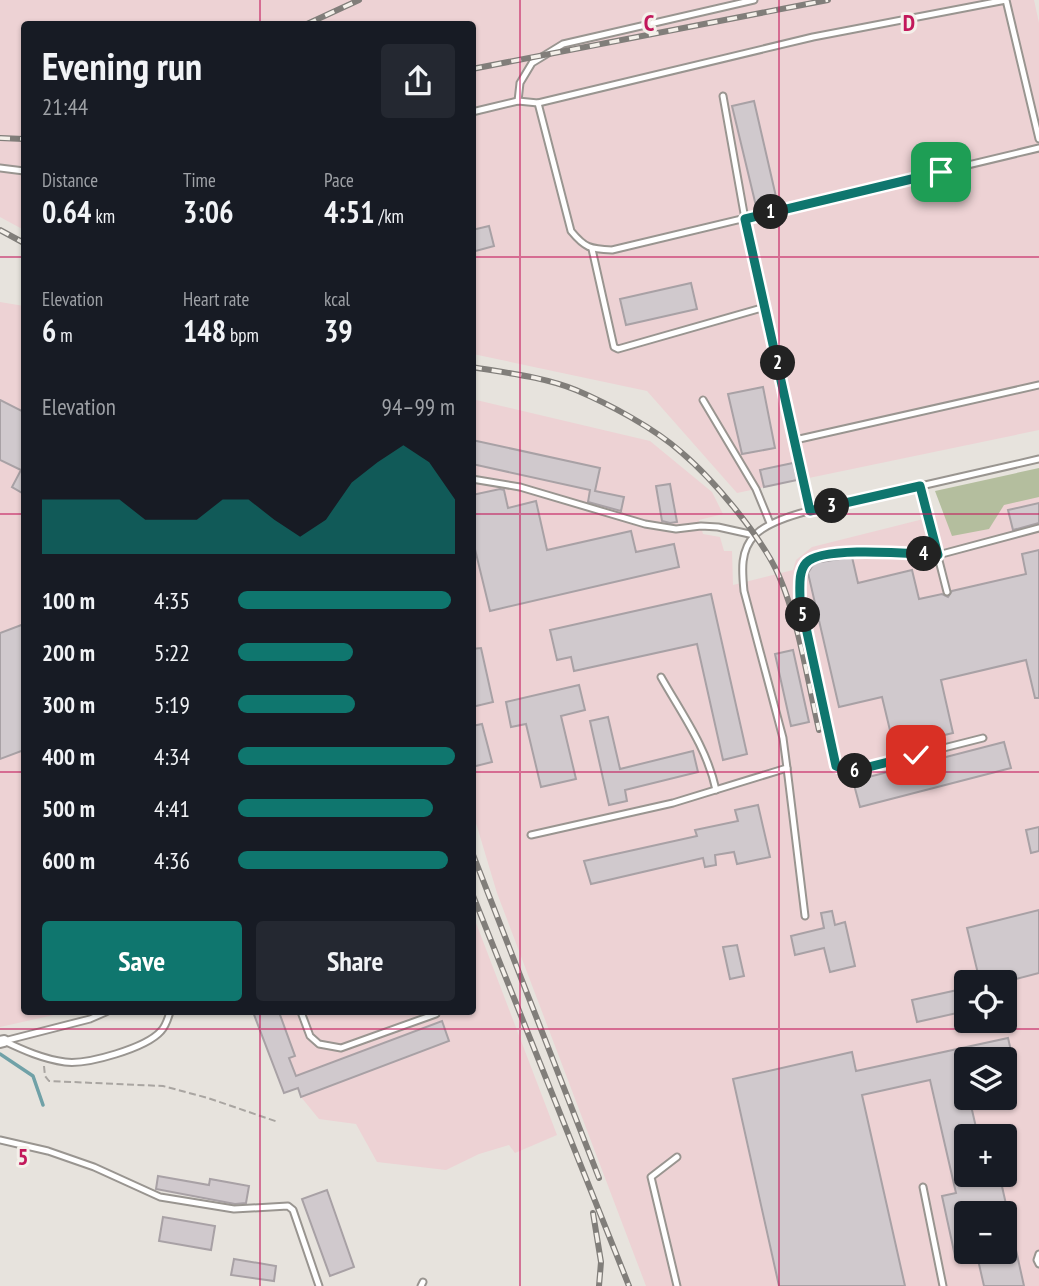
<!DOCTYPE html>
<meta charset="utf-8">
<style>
:root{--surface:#171b24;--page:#242831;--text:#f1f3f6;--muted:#9ea1a6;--accent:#0f766e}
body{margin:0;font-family:"PT Sans Narrow",sans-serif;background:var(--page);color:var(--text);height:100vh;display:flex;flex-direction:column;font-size:26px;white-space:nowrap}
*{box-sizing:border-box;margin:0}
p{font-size:23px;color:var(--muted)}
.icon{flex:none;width:38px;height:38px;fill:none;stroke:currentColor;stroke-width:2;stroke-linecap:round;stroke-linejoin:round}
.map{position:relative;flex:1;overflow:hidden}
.side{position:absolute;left:21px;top:21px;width:455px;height:994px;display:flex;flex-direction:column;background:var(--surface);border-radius:7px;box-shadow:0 2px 5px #0004}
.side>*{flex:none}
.controls{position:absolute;left:954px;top:970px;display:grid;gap:14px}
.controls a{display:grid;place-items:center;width:63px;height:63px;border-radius:7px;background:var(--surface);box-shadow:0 2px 5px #0004;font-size:35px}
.pin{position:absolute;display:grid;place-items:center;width:60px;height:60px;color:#fff;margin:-30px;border-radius:14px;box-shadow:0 4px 10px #0006}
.km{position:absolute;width:35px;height:35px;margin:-18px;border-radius:50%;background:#222;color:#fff;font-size:19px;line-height:35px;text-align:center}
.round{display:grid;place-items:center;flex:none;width:74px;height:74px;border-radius:7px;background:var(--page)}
.headline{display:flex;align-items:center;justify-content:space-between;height:119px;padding:0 21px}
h1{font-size:38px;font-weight:800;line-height:52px}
.stats{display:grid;grid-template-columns:repeat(3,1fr);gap:10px;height:119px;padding:7px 21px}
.stats div{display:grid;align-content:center}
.stats b{font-size:30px;font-weight:800}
.stats small{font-size:19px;font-weight:400}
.stats p{font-size:19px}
.chart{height:196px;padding:14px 21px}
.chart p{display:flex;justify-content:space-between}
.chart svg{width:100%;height:126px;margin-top:7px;fill:var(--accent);opacity:.7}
.button{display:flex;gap:14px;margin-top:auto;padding:14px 21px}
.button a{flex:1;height:80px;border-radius:7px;background:var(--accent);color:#fff;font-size:28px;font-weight:800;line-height:80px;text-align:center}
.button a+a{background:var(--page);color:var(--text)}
ul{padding:0 21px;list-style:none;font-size:23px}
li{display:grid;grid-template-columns:112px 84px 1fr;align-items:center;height:52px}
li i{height:18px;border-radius:9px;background:var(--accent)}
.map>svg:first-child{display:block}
.industrial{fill:#edd2d4;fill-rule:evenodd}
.green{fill:#b4be9e}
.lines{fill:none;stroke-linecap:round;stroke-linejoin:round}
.stream{stroke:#70a1a7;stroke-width:3.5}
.building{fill:#d0c9cd;stroke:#a8a1a5;stroke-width:2}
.lane-casing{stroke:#999590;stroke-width:9}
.street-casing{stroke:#999590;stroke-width:14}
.path{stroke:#a9a5a1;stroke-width:2;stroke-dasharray:7 3.5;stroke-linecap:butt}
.lane{stroke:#fff;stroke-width:5}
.street{stroke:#fff;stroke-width:10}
.rail-casing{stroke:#817e7a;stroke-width:6}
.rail{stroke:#f4f0ea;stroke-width:3.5;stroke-dasharray:10;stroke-linecap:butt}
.route-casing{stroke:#fff;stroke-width:14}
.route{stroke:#0f766e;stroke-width:9}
.grid{fill:none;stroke:#c2185b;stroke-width:2;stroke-opacity:0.55}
.grid-label{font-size:23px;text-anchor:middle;font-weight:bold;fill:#c2185b;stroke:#f4f0ea;stroke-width:6;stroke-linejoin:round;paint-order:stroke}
</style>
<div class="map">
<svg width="1039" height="1286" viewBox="0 0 1039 1286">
<rect width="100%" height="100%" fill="#e7e3dd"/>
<!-- industrial -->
<g class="industrial">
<polygon points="0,0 1034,0 1039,23 1039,430 737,493 647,391 473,354 472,24 24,24 24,230 0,217"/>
<polygon points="0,302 24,306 24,1012 67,1012 0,1027"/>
<path d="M472,399l178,42 62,51 11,22 -24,6 4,14 17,3 4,14h8l1,34 60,-15 3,-10 16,-13 227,-57v796h-393l-149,-393 -24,-80zM966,982h38v38h-38zM966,1059h38v38h-38zM966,1136h38v38h-38zM966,1213h38v38h-38z"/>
<polygon points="473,915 557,1135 515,1153 509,1145 479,1154 446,1170 377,1162 356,1124 319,1119 301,1097 298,1088 284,1093 253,1012 472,1012"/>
</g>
<!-- green -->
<polygon class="green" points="1039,468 1039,497 1004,505 989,529 952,536 935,491"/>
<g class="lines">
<!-- stream -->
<polyline class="stream" points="0,1054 33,1076 43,1105"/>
</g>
<!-- building -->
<g class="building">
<polygon points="754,101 777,201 756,206 732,106"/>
<polygon points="489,226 494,246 472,252 472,230"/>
<polygon points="691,283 697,309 626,325 620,299"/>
<polygon points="763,387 775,448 742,454 728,394"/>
<polygon points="0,400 24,412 24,494 12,487 21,470 0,460"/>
<polygon points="472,440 600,468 595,491 624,497 621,511 588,502 590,490 472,464"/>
<polygon points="793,463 797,480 764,487 760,470"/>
<polygon points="670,484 677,522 670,523 662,521 656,486"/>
<polygon points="500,489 504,490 508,508 536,501 547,550 631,531 636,552 674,544 679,567 490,611 472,537 472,495"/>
<polygon points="1039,503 1039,523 1013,530 1008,510"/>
<polygon points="1039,550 1039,698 1035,698 1026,660 941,680 953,733 894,747 882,697 839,707 808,573 814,563 852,557 858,583 912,570 919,599 942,594 948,597 952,591 1026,574 1022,554"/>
<polygon points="711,594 747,754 723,760 697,644 574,671 571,657 557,660 550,630"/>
<polygon points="24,624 24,750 0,759 0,633"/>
<polygon points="481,648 493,702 472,707 472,649"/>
<polygon points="793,650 809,722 791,726 775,654"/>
<polygon points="579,685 585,710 561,716 576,779 541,787 526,724 511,727 506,702"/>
<polygon points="608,717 620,769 693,751 698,772 625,790 627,801 609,805 590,721"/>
<polygon points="482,724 492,762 472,767 472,726"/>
<polygon points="1004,742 1011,768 860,807 853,781"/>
<polygon points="758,805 770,857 737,864 734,852 715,855 716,865 705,867 703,858 591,884 584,861 697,836 695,830 738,821 735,810"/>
<polygon points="1039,827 1039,851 1031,853 1026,830"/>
<polygon points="1039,910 1039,973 1004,982 980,982 967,928"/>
<polygon points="832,911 835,925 845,922 855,966 830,972 824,948 795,955 791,936 824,928 821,913"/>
<polygon points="737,945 744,976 730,979 723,947"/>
<polygon points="962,989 966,1011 917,1022 912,1000"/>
<polygon points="253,1012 279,1012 295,1056 289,1058 296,1076 442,1021 449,1041 301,1097 298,1088 284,1093"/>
<polygon points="1008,1038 1013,1059 966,1059 966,1072 964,1072 966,1097 969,1097 978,1136 966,1136 966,1174 986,1174 989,1185 1001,1182 1008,1213 966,1213 966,1253 955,1256 942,1196 956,1193 930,1080 862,1095 905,1286 779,1286 733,1079 852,1052 856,1071"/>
<polygon points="158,1176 209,1185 210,1179 249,1186 246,1203 235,1204 156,1189"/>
<polygon points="327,1190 354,1267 330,1276 302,1199"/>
<polygon points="1004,1214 1008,1214 1024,1286 984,1286 976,1251 1004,1251"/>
<polygon points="163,1217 215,1226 211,1250 159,1241"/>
<polygon points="234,1259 276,1266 274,1281 231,1275"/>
</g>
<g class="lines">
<!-- lane casing -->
<g class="lane-casing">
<g id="lane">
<polyline points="723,96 745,219 810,511"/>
<polyline points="518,101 520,83 532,63 563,44 754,0"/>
<path d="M538,103l33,128c14,17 19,18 41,19l427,-102"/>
<polyline points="472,112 518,101 538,103 813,37 1006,0 1039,139"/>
<polyline points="0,168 24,171"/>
<polyline points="592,249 614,347 618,349 765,307"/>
<polyline points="703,400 756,489 770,523"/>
<polyline points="795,440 1039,385"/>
<polyline points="472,479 520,487 645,524 676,529 701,526 718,527 754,535"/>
<polyline points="920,486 947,592"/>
<path d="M661,677c21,37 46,71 55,113"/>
<polyline points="983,738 849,772 836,767 800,600 799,581 806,563 812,558 827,554 852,552 938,555 1039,528"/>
<polyline points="787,768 805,916"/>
<path d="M531,835l142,-32 114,-35 -4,-30 -39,-147c-2,-20 -4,-41 11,-56 21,-22 91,-32 122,-39 54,-12 108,-25 162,-37"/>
<polyline points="301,1012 310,1036 319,1044 341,1048 436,1014"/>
<path d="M4,1041c19,9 39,18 61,21 22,3 81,-14 96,-31 5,-5 7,-13 9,-19"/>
<polyline points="4,1041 90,1019 106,1012"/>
<polyline points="0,1140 48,1151 94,1167 160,1197 234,1209 288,1206 293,1210 319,1286"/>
<polyline points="923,1187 943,1286"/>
<polyline points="1039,1254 1037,1260 1039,1264"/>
<polyline points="421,1286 423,1282"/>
<polyline points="677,1286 651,1177 677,1157"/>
</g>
</g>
<!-- street casing -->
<g class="street-casing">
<polyline id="street" points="0,1042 4,1041"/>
</g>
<!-- path -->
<polyline class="path" points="44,1066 45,1076 49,1081 163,1086 208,1098 278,1122"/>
<!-- lane -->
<use href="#lane" class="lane"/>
<!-- street -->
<use href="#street" class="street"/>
<!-- rail casing -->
<g class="rail-casing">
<g id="rail">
<polyline points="307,24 359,0"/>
<polyline points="472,69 828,0"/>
<polyline points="0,138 24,139"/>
<polyline points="0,230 24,243"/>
<path d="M472,367c35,6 72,10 104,23 33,14 78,38 105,62 32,27 81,85 98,124 19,43 29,106 40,154"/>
<polyline points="472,852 599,1178"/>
<polyline points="472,893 629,1286"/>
<polyline points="593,1213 601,1262 599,1286"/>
</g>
</g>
<!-- rail -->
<use href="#rail" class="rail"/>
</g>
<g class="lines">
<!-- route casing -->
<g class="route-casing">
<path id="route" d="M916,755l-67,17 -13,-6 -36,-166c0,-12 -2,-28 6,-37 15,-18 108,-9 132,-8l-18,-69 -110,25 -65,-292 196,-47"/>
</g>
<!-- route -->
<use href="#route" class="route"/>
</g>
<!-- grid -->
<path class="grid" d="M260,0v24M520,0v1286M779,0v1286M0,257h24M472,257h567M0,514h24M472,514h567M0,772h24M472,772h567M260,1012v274M0,1029h1039"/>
<g class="grid-label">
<text x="649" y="31">C</text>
<text x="909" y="31">D</text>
<text x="23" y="1165">5</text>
</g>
</svg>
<div class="controls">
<a><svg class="icon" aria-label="locate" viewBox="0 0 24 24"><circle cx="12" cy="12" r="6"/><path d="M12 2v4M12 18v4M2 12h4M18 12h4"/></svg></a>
<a><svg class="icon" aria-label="layers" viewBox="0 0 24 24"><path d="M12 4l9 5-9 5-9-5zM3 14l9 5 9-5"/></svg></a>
<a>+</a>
<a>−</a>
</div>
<div class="pin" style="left:941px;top:172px;background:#1e9e55"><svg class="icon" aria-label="arrive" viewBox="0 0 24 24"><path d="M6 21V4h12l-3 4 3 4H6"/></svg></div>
<div class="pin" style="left:916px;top:755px;background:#d93025"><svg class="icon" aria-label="check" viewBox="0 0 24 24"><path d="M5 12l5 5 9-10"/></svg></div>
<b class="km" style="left:771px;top:212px">1</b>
<b class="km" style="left:778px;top:363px">2</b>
<b class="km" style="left:832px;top:506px">3</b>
<b class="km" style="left:924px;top:554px">4</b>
<b class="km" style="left:803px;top:615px">5</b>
<b class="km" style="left:855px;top:771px">6</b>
<section class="side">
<div class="headline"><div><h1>Evening run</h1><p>21:44</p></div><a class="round"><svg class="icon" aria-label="share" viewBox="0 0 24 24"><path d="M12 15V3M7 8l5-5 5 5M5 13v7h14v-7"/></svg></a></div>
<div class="stats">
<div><p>Distance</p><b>0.64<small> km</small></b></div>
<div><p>Time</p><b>3:06</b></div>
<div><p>Pace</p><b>4:51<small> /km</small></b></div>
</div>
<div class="stats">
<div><p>Elevation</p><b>6<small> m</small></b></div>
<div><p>Heart rate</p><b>148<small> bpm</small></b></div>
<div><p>kcal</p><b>39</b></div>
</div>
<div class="chart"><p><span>Elevation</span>94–99 m</p>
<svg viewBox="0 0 160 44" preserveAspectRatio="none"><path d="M0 44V25L10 25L20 25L30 25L40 32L50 32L60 32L70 25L80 25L90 32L100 38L110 32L120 19L130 12L140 6L150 12L160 25V44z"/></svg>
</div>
<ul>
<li><b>100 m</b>4:35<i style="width:98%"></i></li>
<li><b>200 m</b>5:22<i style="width:53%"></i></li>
<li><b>300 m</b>5:19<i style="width:54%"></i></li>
<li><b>400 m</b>4:34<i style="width:100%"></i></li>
<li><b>500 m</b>4:41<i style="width:90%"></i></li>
<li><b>600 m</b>4:36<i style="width:97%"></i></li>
</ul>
<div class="button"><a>Save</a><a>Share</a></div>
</section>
</div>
